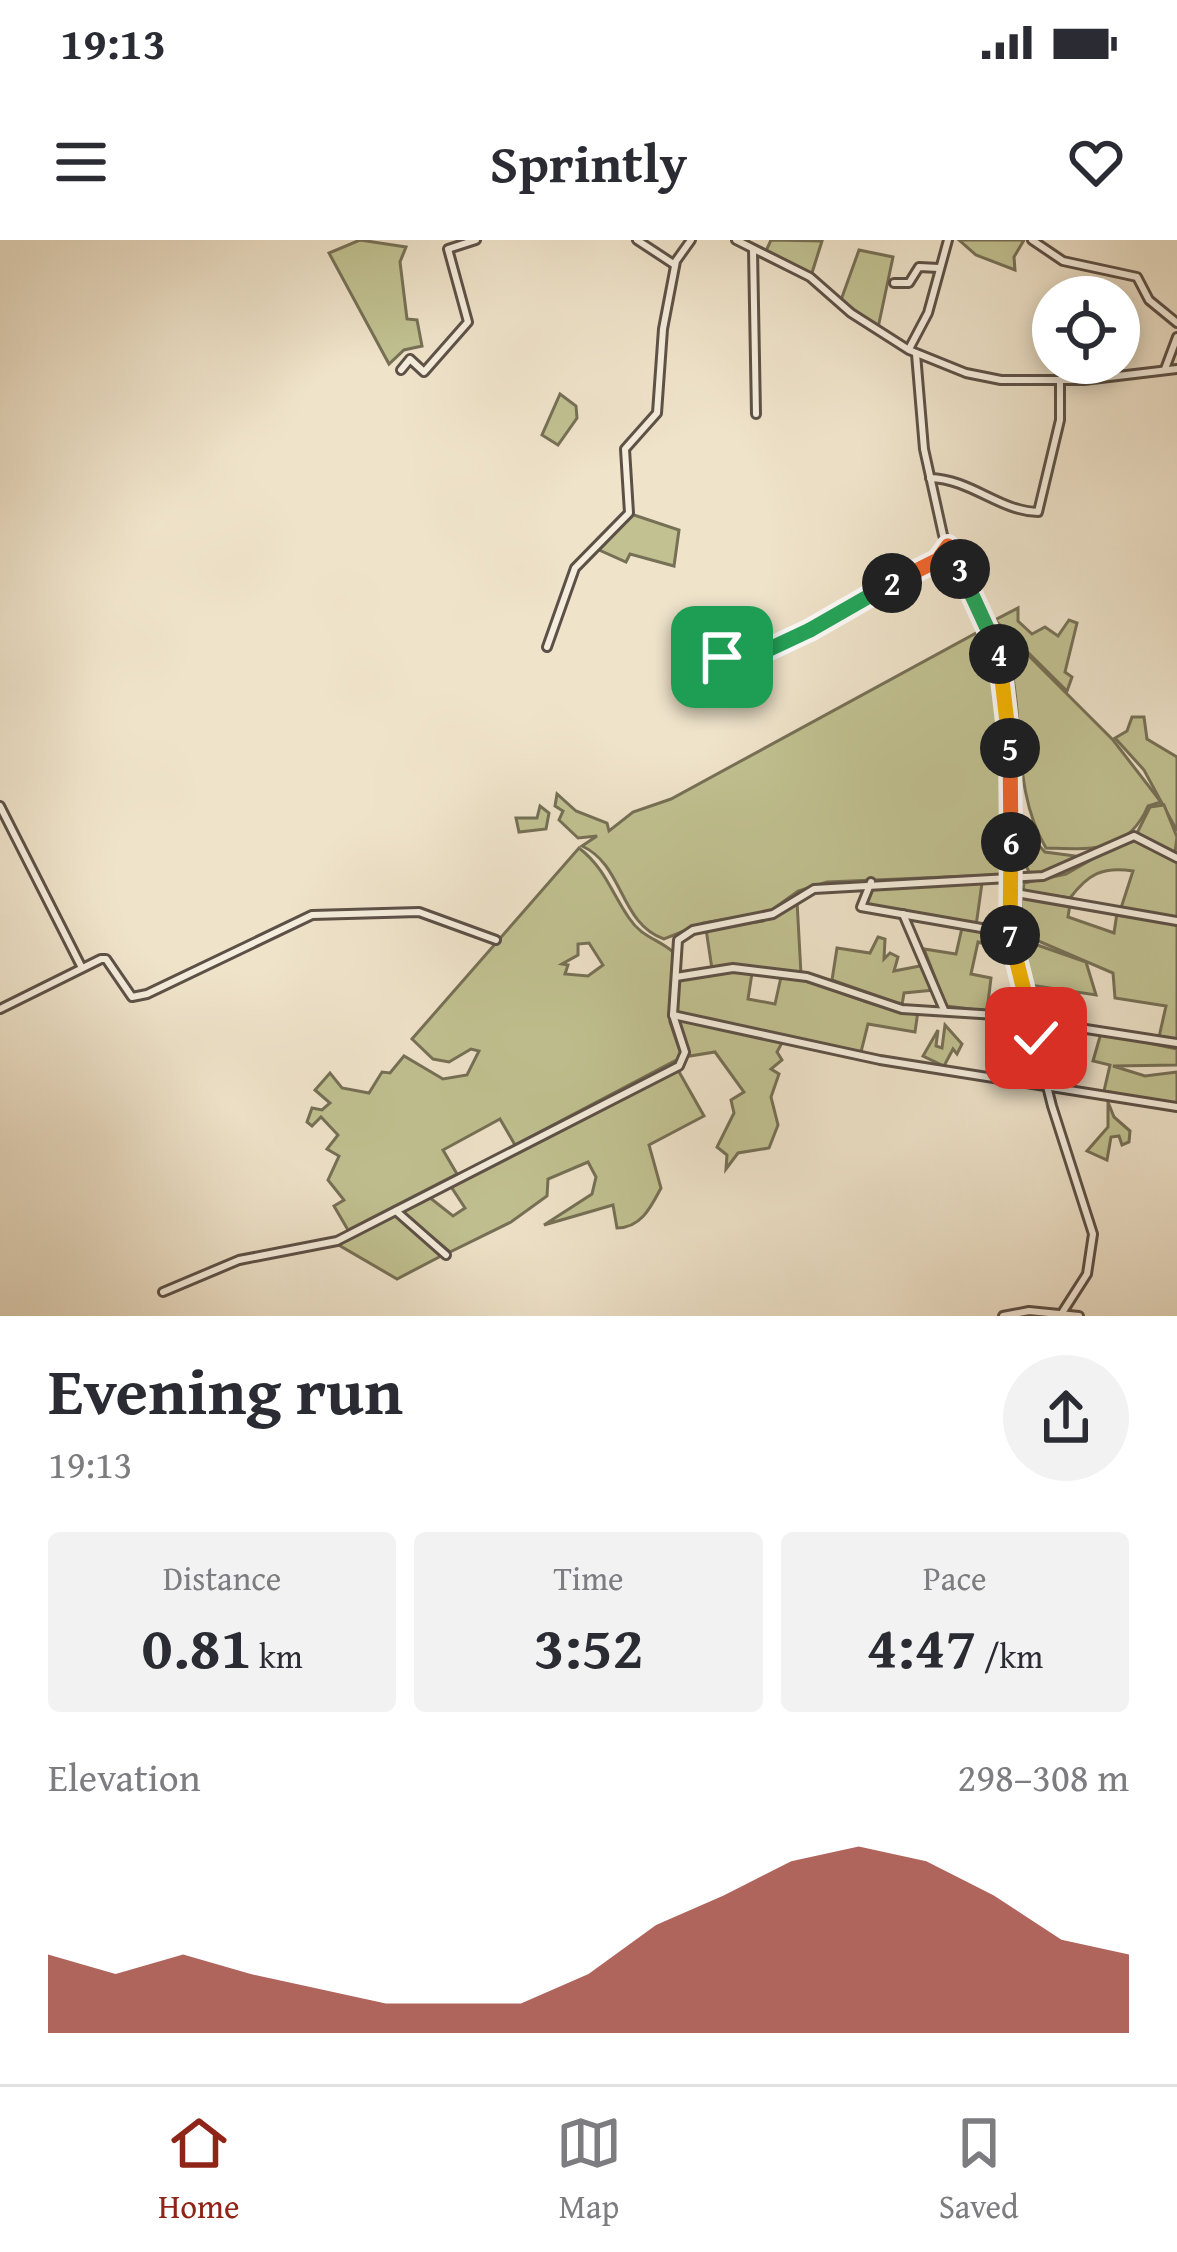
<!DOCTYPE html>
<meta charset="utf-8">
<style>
:root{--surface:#fff;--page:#f2f2f3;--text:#2b2b33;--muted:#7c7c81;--line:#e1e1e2;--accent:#8f2418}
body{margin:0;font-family:"Gentium Book Plus",serif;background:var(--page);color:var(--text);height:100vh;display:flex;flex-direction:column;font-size:45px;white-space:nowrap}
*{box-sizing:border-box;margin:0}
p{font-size:39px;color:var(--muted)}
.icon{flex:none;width:66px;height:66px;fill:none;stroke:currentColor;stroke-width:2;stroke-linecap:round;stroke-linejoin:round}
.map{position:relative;height:1076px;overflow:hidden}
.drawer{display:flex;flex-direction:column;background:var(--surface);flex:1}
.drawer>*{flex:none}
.tools{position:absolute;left:1032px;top:36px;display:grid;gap:24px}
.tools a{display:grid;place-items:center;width:108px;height:108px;border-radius:50%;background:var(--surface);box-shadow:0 6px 18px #0003;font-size:60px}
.pin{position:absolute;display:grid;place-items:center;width:102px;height:102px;color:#fff;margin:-51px;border-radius:24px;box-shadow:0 6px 18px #0006}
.km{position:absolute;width:60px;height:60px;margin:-30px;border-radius:50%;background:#222;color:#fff;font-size:33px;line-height:60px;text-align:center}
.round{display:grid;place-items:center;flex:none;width:126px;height:126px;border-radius:63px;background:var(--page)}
.headline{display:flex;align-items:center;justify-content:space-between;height:204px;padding:0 48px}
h1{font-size:66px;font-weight:700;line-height:90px}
.metrics{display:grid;grid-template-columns:repeat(3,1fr);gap:18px;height:204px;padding:12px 48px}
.metrics div{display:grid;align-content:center;border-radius:12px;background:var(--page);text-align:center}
.metrics b{font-size:60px;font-weight:700}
.metrics small{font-size:33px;font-weight:400}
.metrics p{font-size:33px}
.chart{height:336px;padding:24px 48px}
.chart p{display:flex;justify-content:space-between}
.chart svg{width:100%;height:216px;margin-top:12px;fill:var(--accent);opacity:.7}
.status{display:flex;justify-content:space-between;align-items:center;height:84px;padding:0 60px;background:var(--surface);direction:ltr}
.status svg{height:33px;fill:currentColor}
header{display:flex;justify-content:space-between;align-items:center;height:156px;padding:0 48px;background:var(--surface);font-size:54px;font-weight:700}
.menu{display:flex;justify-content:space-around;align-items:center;height:168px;border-top:3px solid var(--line);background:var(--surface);font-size:33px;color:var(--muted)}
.menu a{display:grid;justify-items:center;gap:6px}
.menu .selected{color:var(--accent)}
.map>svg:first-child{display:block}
.green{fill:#c1c191;stroke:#767056;stroke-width:3;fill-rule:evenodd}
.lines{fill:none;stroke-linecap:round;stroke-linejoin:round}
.minor-casing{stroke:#5d5147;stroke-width:12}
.minor{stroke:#f5eddd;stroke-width:6}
.split-1-casing{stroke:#fff;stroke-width:24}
.split-2-casing{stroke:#fff;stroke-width:24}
.split-3-casing{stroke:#fff;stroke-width:24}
.split-4-casing{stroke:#fff;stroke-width:24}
.split-5-casing{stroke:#fff;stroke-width:24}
.split-6-casing{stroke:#fff;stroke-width:24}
.split-7-casing{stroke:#fff;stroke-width:24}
.split-8-casing{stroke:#fff;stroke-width:24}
.split-1{stroke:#22a559;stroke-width:15}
.split-2{stroke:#22a559;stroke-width:15}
.split-3{stroke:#f0652b;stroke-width:15}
.split-4{stroke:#22a559;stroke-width:15}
.split-5{stroke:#f5b400;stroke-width:15}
.split-6{stroke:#f0652b;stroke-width:15}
.split-7{stroke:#f5b400;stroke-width:15}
.split-8{stroke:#f5b400;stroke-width:15}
</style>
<div class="status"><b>19:13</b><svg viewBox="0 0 49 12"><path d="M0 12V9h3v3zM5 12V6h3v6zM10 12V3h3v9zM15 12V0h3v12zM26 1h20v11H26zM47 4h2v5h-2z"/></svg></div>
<header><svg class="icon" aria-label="menu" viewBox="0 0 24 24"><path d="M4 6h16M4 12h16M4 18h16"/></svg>Sprintly<svg class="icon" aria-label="heart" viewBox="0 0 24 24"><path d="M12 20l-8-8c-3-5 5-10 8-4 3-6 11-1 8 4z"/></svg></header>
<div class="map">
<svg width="1177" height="1076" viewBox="0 0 1177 1076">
<rect width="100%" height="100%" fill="#efe3ca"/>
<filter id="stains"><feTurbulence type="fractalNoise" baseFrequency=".00167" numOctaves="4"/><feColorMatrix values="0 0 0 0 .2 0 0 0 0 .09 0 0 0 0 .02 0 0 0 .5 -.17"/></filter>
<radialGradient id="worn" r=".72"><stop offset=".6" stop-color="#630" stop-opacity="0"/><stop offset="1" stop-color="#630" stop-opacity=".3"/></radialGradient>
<!-- green -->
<g class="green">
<polygon points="360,0 406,7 400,22 407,79 417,80 422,106 404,110 389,124 329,13"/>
<polygon points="771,0 822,1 811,36 765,13"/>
<polygon points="959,0 1024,0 1014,17 1015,30 976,15"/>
<polygon points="859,10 893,17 878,88 841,60"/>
<polygon points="560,154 576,166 577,178 558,205 542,195"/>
<polygon points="631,274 679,290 674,326 630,314 626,322 597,309"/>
<polygon points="1018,368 1018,381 1032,394 1045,387 1058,396 1069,380 1077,383 1065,432 1072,437 1067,451 995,380"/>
<path d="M996,383l117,117 48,62 -13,4c-21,49 -60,43 -102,42 -41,-69 -14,-152 -50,-225z"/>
<path d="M991,385l16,43 10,206 -190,8 -29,9 -29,21 -65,11 -40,16c-45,-16 -40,-74 -82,-93l15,-10 -19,2 -19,-18 4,-9 -8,-5 2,-12 19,17 31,12 2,8 24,-19 38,-13z"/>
<polygon points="1132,477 1144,477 1147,499 1177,517 1177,591 1144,530 1115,498 1127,491"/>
<polygon points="1164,565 1177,597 1175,613 1137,593 1150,567"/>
<polygon points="540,566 549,573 546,589 519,592 516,578 537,578"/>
<polygon points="1021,586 1045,612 1083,617 1056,631 1031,635 1022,619"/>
<path d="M1140,600l37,21v57l-56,-10 12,-37c-30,-5 -45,3 -63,27l-47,-7 1,-8 42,-9 51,-29z"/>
<path d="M579,608c26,20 32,44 50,70 13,20 30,21 44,34l-3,70 12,35 -167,88 -15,-26 -57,31 14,24 -109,56 -14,-24 10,-6 -16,-20 11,-24 -12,-7 11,-14 -17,-18 -9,9 -5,-4 5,-14 10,2 8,-7 -15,-13 15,-17 12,15 27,5 13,-21 8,1 14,-17 39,23 24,-4 12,-24 -8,-2 -22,13 -16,-3 -21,-20zM589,703l14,22 -15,11 -23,-2 3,-9 -6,-1 16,-9v-11z"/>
<polygon points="982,643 976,686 863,665 873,645"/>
<polygon points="1021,656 1070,664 1068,677 1114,693 1117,673 1177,684 1177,801 1159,797 1166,766 1115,758 1113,733 1022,694"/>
<polygon points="797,661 801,734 746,726 712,729 706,689 763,681"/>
<polygon points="962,688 1009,695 1009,702 993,707 978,702 971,734 991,738 987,771 946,766 924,709 956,714"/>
<polygon points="878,697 885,699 884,719 890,713 898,717 894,731 925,725 935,750 904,753 902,765 832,740 837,708 870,713"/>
<polygon points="1020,699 1086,722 1096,755 1030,745"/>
<path d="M736,731l16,2 -4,26 27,5 6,-27c49,4 88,35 137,34l-3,21 -47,-8 -7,28 -186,-39 3,-34z"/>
<polygon points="675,777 783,801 777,812 782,820 771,829 779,834 771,857 778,885 769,908 738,913 726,929 727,915 717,907 734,873 731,860 744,852 715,812 690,816"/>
<polygon points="945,785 962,804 957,814 953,809 944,826 923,816 938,790 936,806 942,808"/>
<polygon points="1101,793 1177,809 1177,825 1113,826 1145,836 1177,832 1177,864 1104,851 1110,825 1093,821"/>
<polygon points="1026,802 1031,804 1027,816 1034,817 1042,802 1044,811 1031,838 1011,829 1003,833 999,829"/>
<path d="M678,830l26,46 -55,29 12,43c-10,19 -20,40 -44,40l-4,-23 -69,20 48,-31 4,-17 -8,-15 -40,17 -1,17 -36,26 -61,30 -46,-38v-7l25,-10 24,19 12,-8 -15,-23z"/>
<polygon points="1108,862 1114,877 1130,891 1129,902 1122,905 1119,896 1111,897 1107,920 1087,911 1108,887"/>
<polygon points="396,974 443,1015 397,1039 337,1004"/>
</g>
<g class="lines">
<!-- minor casing -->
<g class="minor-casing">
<g id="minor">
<polyline points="637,0 675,25"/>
<polyline points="736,0 810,37 851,73 909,110 966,133 1001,140 1084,140 1177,129"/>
<polyline points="1032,0 1063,21 1137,37 1149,60 1177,83"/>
<polyline points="753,10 756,174"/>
<polyline points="894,43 909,43 919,27 939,28"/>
<polyline points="909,109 928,73 948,0"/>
<polyline points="916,114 924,209 943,295 1002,430 1010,504 1010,699 1052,866 1093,994 1087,1034 1062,1073"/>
<polyline points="1165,129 1177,97"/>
<polyline points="401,130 410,119 424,132 468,82 448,9 476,0"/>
<path d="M930,238c41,1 69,33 108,34l22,-92v-39"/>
<polyline points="547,407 575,328 629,273 625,209 657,173 663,89 676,21 691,0"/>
<polyline points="704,418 783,406 938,320 948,306"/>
<polyline points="0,566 82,728"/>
<polyline points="871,642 861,667 1010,693"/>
<polyline points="1010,652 1177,681"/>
<polyline points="903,674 944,770"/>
<polyline points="676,737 733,728 807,737 902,769 996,775 1177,803"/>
<polyline points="0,769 101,719 106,719 132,757 147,754 312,675 419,672 496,700"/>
<polyline points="673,775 880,820 1177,867"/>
<polyline points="396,971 446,1015"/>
<polyline points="163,1052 239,1020 337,1001 679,826 685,812 673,775 678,700 693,690 773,674 814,649 1043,636 1134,596 1177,618"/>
<polyline points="1003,1076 1029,1071 1079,1076"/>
</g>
</g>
<!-- minor -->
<use href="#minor" class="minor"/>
</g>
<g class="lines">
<!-- split-1 casing -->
<g class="split-1-casing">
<polyline id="split-1" points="722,417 759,414 810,390"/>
</g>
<!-- split-2 casing -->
<g class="split-2-casing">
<polyline id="split-2" points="810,390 892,343"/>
</g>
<!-- split-3 casing -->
<g class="split-3-casing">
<polyline id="split-3" points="892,343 938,320 948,306 960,329"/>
</g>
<!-- split-4 casing -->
<g class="split-4-casing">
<polyline id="split-4" points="960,329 999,414"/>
</g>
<!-- split-5 casing -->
<g class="split-5-casing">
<polyline id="split-5" points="999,414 1010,508"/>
</g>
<!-- split-6 casing -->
<g class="split-6-casing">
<polyline id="split-6" points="1010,508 1011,602"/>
</g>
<!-- split-7 casing -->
<g class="split-7-casing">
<polyline id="split-7" points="1010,695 1011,602"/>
</g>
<!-- split-8 casing -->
<g class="split-8-casing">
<polyline id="split-8" points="1010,695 1036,798"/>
</g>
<!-- split-1 -->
<use href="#split-1" class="split-1"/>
<!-- split-2 -->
<use href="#split-2" class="split-2"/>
<!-- split-3 -->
<use href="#split-3" class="split-3"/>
<!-- split-4 -->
<use href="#split-4" class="split-4"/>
<!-- split-5 -->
<use href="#split-5" class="split-5"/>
<!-- split-6 -->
<use href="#split-6" class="split-6"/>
<!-- split-7 -->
<use href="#split-7" class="split-7"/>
<!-- split-8 -->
<use href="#split-8" class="split-8"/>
</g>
<rect width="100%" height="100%" filter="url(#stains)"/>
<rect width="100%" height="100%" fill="url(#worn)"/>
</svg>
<div class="tools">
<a><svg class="icon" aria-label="locate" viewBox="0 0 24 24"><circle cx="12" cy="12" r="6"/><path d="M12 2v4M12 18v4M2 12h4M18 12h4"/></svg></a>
</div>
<div class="pin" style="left:722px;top:417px;background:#1e9e55"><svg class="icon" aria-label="arrive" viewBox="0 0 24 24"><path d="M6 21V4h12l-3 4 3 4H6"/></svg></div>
<div class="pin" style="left:1036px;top:798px;background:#d93025"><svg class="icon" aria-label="check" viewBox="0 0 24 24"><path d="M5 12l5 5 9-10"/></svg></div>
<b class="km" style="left:892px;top:343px">2</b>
<b class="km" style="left:960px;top:329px">3</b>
<b class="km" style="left:999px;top:414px">4</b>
<b class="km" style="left:1010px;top:508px">5</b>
<b class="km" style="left:1011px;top:602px">6</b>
<b class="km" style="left:1010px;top:695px">7</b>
</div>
<section class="drawer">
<div class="headline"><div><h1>Evening run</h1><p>19:13</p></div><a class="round"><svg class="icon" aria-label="share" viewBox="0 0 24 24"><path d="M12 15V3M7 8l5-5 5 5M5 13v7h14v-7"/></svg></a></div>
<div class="metrics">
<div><p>Distance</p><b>0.81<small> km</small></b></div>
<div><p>Time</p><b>3:52</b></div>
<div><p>Pace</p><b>4:47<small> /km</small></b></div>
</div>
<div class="chart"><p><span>Elevation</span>298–308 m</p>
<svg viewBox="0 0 160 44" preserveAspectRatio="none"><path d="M0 44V28L10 32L20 28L30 32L40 35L50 38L60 38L70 38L80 32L90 22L100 16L110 9L120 6L130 9L140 16L150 25L160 28V44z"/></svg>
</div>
</section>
<nav class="menu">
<a class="selected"><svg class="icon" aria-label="home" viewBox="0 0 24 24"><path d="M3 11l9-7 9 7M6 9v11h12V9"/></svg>Home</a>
<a><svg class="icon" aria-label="map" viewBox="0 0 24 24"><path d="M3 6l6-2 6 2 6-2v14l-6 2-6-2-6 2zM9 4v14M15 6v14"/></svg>Map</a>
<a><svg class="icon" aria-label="saved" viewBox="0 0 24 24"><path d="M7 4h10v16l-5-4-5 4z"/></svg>Saved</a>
</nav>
